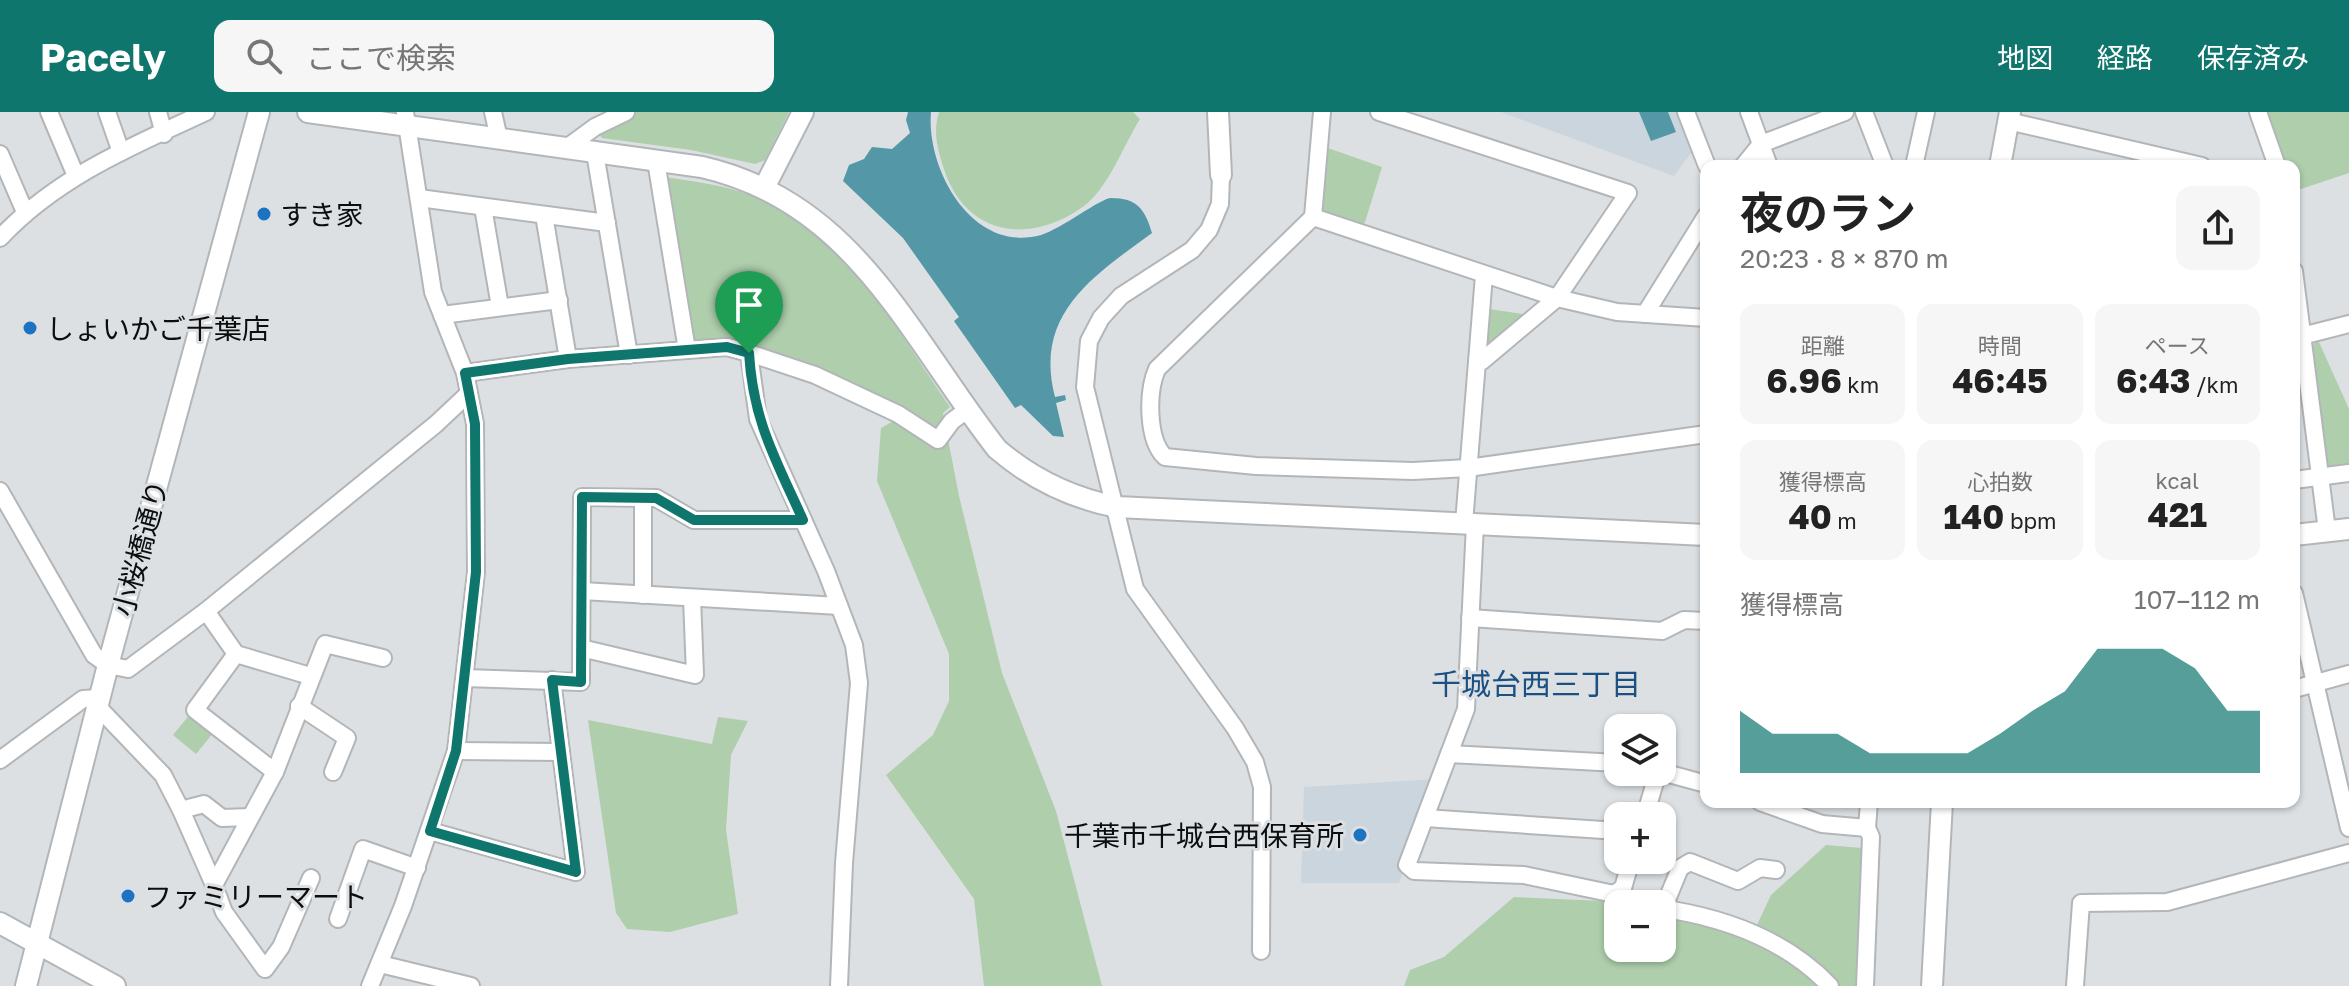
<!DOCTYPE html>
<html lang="ja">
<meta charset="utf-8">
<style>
:root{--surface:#fff;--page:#f6f6f6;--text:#222;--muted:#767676;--accent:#0f766e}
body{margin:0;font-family:"Golos Text","Noto Sans JP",sans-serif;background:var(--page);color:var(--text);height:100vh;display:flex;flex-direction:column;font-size:30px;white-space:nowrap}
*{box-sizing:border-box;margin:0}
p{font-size:26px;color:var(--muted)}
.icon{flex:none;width:44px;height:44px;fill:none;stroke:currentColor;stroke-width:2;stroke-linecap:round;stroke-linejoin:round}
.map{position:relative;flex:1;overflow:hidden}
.panel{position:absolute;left:1700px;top:48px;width:600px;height:648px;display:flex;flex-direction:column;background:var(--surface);border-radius:16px;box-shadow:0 2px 6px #0004}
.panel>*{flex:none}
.fabs{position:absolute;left:1604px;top:602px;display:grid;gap:16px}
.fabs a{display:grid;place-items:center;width:72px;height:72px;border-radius:16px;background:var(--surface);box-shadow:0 2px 6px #0004;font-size:40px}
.pin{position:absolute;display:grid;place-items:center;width:68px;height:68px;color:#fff;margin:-82px -34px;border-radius:50% 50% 50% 0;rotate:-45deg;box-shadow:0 0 8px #0007}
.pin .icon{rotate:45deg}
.round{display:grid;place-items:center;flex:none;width:84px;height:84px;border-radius:16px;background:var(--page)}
.head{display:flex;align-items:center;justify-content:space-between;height:136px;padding:0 40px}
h1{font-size:44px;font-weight:700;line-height:60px}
.figures{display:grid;grid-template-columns:repeat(3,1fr);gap:12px;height:136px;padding:8px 40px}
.figures div{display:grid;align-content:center;border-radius:16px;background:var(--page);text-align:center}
.figures b{font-size:34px;font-weight:700}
.figures small{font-size:22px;font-weight:400}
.figures p{font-size:22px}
.chart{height:224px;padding:16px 40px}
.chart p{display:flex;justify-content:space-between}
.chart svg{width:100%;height:144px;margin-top:8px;fill:var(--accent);opacity:.7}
header{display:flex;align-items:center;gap:48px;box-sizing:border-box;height:112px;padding:0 40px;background:var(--accent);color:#fff}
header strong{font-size:38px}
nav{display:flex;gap:44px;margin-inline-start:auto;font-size:28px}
.search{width:560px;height:72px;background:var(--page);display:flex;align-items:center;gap:20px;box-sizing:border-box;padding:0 28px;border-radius:16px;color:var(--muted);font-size:30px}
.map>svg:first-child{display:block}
.built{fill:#cbd5dd}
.green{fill:#aeceac;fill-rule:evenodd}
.water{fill:#5498a7}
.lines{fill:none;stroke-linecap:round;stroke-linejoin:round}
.minor-casing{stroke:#b3b6b9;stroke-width:20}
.tertiary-casing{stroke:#b3b6b9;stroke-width:24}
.minor{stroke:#fff;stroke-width:16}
.tertiary{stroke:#fff;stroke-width:20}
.route-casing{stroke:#fff;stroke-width:16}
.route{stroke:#0f766e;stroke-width:10}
.poi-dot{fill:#1c73c1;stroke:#dce0e3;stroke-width:3}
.labels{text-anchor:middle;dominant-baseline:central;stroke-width:6;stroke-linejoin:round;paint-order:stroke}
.poi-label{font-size:28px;fill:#0c0d0e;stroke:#dce0e3;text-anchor:start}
.street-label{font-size:28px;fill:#0c0d0e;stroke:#dce0e3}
.neighbourhood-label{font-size:30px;fill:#1c5083;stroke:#dce0e3}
</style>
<header>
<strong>Pacely</strong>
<div class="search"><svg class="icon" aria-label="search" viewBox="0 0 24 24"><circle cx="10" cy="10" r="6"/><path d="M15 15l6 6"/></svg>ここで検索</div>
<nav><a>地図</a><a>経路</a><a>保存済み</a></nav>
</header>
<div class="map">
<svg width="2349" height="874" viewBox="0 0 2349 874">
<rect width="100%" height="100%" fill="#dce0e3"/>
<!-- built -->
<g class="built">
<polygon points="1501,0 1679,0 1694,37 1674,64"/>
<polygon points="1438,667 1399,771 1301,771 1304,675"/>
</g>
<!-- green -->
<g class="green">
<polygon points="636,0 789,0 765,48 755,52 691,38 602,26 597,19"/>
<path d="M939,0h194l7,7c-17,27 -31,68 -56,87 -55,40 -120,30 -141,-40 -6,-19 -10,-35 -4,-54z"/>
<polygon points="2264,0 2349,0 2349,61 2295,79 2294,54 2286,54"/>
<polygon points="1325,35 1382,55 1365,110 1361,113 1322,100 1320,94"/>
<path d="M664,65c34,5 70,9 101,24 86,42 133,131 185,206l-7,6 16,83 43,177 54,138 46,175h-118l-10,-87 -88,-124 47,-40 16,-34v-47l-72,-173 4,-53 25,-14 -211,-71 -5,-6z"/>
<polygon points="1489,197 1530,203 1484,241"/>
<polygon points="2318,228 2349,297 2349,356 2331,359 2325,351 2310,236"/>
<polygon points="191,601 214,620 196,642 173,623"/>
<polygon points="718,605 748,609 731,643 726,718 738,802 670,820 627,817 616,801 588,608 712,632"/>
<path d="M1826,733l47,4 -15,137h-454l6,-16 34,-13 70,-60 157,7 59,22 27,-1 14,-30zM1618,792h44v44h-44z"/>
</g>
<!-- water -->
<g class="water">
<path d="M908,0h23c-5,57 41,142 110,123 20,-6 60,-37 70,-37 26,0 34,11 41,35 -57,42 -119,80 -97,164l10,-2 1,5 -10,3 8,34 -11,-1 -32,-31 -6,3 -61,-87 5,-4 -56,-79 -60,-57 6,-16 15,-6 8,-12 20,2 18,-16 -4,-13z"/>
<polygon points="1639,0 1668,0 1676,20 1651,29"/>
</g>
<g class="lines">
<!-- minor casing -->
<g class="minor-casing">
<g id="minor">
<polyline points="49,0 76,64"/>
<polyline points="107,0 121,40"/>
<polyline points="158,0 164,22"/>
<polyline points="493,0 499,27"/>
<path d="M1322,0l-9,105 -156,152c-10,23 -10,71 8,88l91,9 157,5 55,-3 238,-34"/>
<polyline points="1379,0 1628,81 1557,186 1482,249 1477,249"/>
<polyline points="1686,0 1707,54"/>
<polyline points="1749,0 1769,54"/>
<polyline points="1864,0 1885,54"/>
<polyline points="2258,0 2277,54"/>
<polyline points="2008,9 2202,54"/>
<polyline points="565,37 595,15 626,0"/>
<polyline points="595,41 629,243"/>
<polyline points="0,42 25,100"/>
<polyline points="656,49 687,238"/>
<polyline points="1743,54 1761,32 1845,0"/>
<polyline points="1914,54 1926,0"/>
<polyline points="1221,63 1220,92 1209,118 1192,138 1121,184 1101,206 1089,229 1085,275 1135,477 1235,616 1255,650 1262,675 1261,839"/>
<polyline points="419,86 607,111"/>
<polyline points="483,95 500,195"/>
<polyline points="544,103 568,247"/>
<polyline points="1313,105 1557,186 1617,200 1706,206"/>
<path d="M0,126c57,-61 132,-92 206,-126"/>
<polyline points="2294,159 2327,419"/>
<polyline points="1645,202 1706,104"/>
<polyline points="442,203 559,188"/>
<polyline points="2294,226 2349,212"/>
<polyline points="749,241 815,263 898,302 938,328 952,309 967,298"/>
<polyline points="465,261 568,247 727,235 749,241 758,307 826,459 854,533 859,571 844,751 839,874"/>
<polyline points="2294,368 2349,361"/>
<polyline points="0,379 94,543 108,553 128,557 206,499 236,542 310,564"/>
<polyline points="643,386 643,483"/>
<polyline points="1464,411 1484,163"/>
<polyline points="1475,412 1466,597 1407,753 1414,759 1524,763 1614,782 1623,776 1631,748"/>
<polyline points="582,479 839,494"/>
<polyline points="2294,481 2349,716"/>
<polyline points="206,499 436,312 469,281"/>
<polyline points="1470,506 1662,519 1684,508 1706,509"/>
<polyline points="581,536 695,563 692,486"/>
<polyline points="236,542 195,598 275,660"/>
<polyline points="465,566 581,570 582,385 656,386 694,408 803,408"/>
<polyline points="2294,577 2349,562"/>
<polyline points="97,594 163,663 181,698"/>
<polyline points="299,594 347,626 333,660"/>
<polyline points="456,639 561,640 552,568"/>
<polyline points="1449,642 1618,651"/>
<polyline points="0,648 83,587 99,586"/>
<polyline points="1662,660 1706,672"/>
<polyline points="1760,690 1822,712 1867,716 1869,690"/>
<polyline points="1645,704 1658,660"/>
<polyline points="1425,706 1618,719"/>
<polyline points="430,719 576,760 561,640"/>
<path d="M1776,758l-16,-2 -22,13 -48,-19 -10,6 -14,34 6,8c59,10 116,32 158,76"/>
<polyline points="311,766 281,835 265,857 224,800 214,773 275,660 325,532 383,546"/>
<polyline points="214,773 181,698 204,692 222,706 250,705"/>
<polyline points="338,807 363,737 417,756"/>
<polyline points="380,852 471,874"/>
<polyline points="370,874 403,794 456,639 476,460 475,312 465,261 433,180 405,0"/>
<polyline points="1865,874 1871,725 1867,716"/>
<polyline points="2075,874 2081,791 2167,790 2349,741"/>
</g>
</g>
<!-- tertiary casing -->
<g class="tertiary-casing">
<g id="tertiary">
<path d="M308,0l394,55c153,35 206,168 295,282 36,31 74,49 120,58l589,28"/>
<polyline points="1218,0 1221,63"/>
<polyline points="2000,54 2010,0"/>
<polyline points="765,74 803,0"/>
<polyline points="2294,423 2349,417"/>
<polyline points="0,811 115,874"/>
<polyline points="26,874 108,553 259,0"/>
<polyline points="1932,874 1942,690"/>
</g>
</g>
<!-- minor -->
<use href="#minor" class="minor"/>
<!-- tertiary -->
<use href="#tertiary" class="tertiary"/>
</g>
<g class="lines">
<!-- route casing -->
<g class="route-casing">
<path id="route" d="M727,235l22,6c4,68 27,107 54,167h-109l-38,-22 -74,-1 -1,185 -29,-2 24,192 -146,-41 26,-80 20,-179 -1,-148 -10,-51 103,-14z"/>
</g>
<!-- route -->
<use href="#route" class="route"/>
</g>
<!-- markers -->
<g class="poi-dot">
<circle cx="264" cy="102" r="8"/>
<circle cx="30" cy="216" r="8"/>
<circle cx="1360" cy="723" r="8"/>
<circle cx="128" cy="784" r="8"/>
</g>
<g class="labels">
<!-- poi labels -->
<g class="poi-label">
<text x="280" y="102">すき家</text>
<text x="46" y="216">しょいかご千葉店</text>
<text x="1344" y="723" text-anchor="end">千葉市千城台西保育所</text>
<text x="144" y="784">ファミリーマート</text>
</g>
<!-- street labels -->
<g class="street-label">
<text transform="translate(140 436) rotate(-75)">小桜橋通り</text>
</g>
<!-- neighbourhood labels -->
<g class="neighbourhood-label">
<text x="1536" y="572">千城台西三丁目</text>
</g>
</g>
</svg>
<div class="fabs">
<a><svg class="icon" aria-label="layers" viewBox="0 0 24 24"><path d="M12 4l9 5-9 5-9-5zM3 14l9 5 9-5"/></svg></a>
<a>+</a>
<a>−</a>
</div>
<div class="pin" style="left:749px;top:241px;background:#1e9e55"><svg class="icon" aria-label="arrive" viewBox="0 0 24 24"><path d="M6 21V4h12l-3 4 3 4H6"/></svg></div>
<section class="panel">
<div class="head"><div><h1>夜のラン</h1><p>20:23 · 8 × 870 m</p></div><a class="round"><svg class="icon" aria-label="share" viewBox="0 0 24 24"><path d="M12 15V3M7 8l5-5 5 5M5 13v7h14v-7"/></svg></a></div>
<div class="figures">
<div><p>距離</p><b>6.96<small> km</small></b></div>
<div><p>時間</p><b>46:45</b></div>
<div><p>ペース</p><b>6:43<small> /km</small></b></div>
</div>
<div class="figures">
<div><p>獲得標高</p><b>40<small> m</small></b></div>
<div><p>心拍数</p><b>140<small> bpm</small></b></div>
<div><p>kcal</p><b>421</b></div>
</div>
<div class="chart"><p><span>獲得標高</span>107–112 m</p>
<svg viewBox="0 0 160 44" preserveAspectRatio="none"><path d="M0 44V25L10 32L20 32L30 32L40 38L50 38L60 38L70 38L80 32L90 25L100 19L110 6L120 6L130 6L140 12L150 25L160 25V44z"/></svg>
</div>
</section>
</div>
